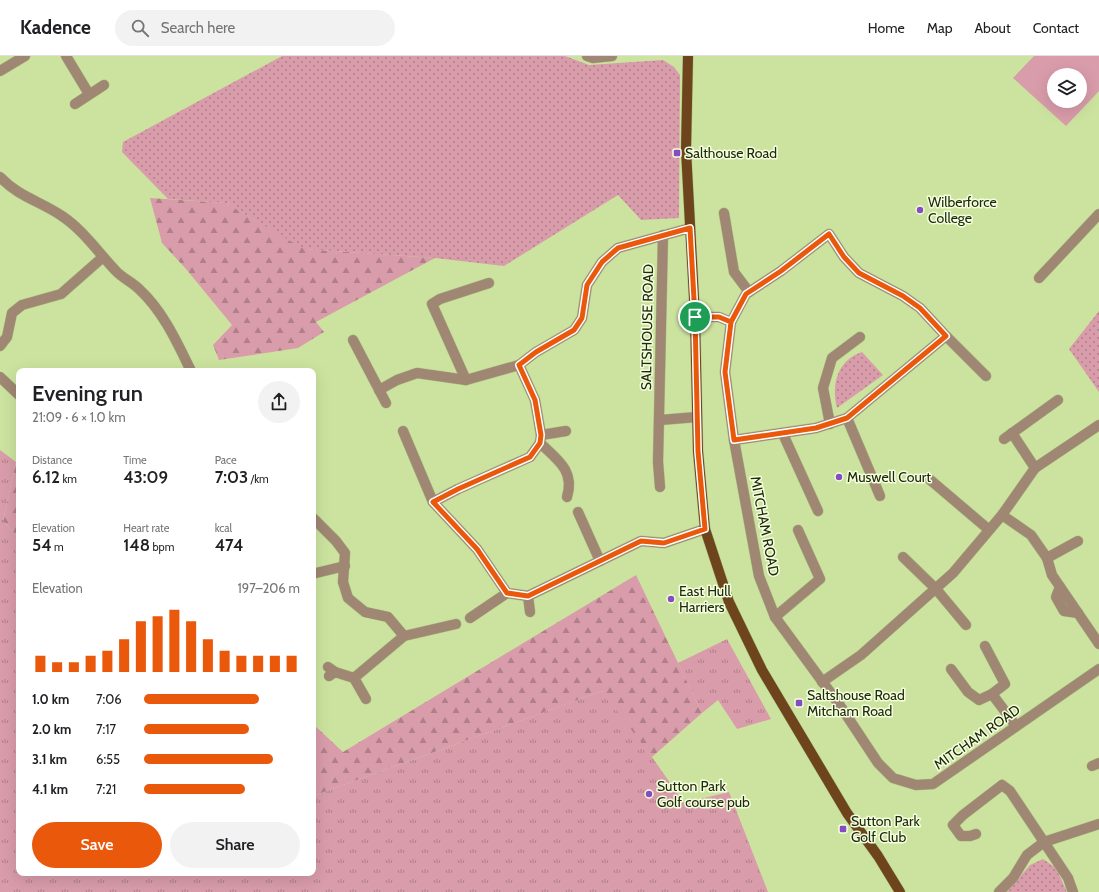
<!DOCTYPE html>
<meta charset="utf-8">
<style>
:root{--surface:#fff;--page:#f2f2f2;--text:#202124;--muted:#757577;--line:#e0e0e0;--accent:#ea580c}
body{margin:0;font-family:Cabin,sans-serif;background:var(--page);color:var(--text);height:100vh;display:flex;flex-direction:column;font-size:15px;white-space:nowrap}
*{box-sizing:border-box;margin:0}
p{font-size:13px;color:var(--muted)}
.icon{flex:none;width:22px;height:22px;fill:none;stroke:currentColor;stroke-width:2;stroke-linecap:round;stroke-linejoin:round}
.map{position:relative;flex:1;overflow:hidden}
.drawer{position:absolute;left:16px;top:312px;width:300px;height:508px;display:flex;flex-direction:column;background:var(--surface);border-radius:8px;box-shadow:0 4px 16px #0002}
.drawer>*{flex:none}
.tools{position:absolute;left:1047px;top:12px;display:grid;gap:8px}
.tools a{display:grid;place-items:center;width:40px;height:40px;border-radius:50%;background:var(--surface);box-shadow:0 4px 16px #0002;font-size:20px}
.pin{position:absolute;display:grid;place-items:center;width:34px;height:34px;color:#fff;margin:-17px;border:2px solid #fff;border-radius:50%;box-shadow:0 1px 4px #0007}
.round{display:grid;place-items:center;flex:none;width:42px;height:42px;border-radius:21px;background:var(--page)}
.summary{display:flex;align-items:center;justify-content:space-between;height:68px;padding:0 16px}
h1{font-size:22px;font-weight:600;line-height:30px}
.metrics{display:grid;grid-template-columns:repeat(3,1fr);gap:6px;height:68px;padding:4px 16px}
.metrics div{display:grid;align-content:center}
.metrics b{font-size:17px;font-weight:600}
.metrics small{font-size:11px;font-weight:400}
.metrics p{font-size:11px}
.chart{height:112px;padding:8px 16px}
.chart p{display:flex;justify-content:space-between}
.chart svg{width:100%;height:72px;margin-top:4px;stroke:var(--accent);stroke-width:6}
.action{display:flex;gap:8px;margin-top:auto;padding:8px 16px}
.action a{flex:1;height:46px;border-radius:24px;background:var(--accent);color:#fff;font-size:16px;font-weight:600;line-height:46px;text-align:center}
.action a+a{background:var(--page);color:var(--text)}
ul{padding:0 16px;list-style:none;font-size:13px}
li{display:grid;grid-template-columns:64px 48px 1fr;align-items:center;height:30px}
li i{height:10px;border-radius:5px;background:var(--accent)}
header{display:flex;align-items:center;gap:24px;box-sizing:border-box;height:56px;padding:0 20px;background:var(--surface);border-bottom:1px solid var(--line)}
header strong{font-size:19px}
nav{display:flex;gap:22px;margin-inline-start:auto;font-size:14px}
.search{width:280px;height:36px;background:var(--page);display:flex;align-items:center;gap:10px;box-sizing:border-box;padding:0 14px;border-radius:22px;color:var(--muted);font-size:15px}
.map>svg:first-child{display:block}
.grass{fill:url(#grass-tufts)}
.forest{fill:url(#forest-firs)}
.park{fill:url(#park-dots)}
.pitch{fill:#d99caa;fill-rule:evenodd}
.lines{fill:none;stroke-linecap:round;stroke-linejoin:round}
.minor-casing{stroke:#adc185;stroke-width:11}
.major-casing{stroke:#adc185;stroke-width:11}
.minor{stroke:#9f8773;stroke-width:10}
.major{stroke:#6d441b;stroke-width:10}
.route-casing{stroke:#fff;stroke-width:8}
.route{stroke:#ea580c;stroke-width:5}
.poi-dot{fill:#864cc2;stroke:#f3ffdd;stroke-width:1.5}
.labels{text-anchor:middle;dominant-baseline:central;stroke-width:3;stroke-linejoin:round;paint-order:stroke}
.poi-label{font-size:14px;fill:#20280d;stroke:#f3ffdd;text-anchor:start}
.street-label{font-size:14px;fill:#20280d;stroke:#f3ffdd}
</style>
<header>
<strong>Kadence</strong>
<div class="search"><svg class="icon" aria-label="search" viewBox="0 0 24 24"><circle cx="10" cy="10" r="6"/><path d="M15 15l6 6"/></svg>Search here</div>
<nav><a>Home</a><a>Map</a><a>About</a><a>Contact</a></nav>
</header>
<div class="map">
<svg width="1099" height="836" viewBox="0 0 1099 836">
<defs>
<pattern id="grass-tufts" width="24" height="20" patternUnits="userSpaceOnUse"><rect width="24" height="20" fill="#d99caa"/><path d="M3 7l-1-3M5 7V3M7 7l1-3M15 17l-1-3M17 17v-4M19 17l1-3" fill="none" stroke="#b07f89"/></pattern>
<pattern id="forest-firs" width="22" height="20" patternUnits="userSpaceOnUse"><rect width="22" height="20" fill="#d99caa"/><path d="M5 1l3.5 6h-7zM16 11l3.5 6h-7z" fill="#b07f89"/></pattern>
<pattern id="park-dots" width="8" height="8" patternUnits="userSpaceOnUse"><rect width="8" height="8" fill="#d99caa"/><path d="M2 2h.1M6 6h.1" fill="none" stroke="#b07f89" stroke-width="1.8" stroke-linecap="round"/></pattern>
</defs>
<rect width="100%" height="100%" fill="#cce39f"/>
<!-- grass -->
<g class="grass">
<polygon points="0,394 16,406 3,465 19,482 19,817 313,817 313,740 602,635 627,665 684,747 729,736 768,836 0,836"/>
<polygon points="727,583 771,663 737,673 718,644 702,657 678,607"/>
</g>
<!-- forest -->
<g class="forest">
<polygon points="150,142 226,147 305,193 435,202 316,266 324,276 298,292 219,304 213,289 232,269 186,213 162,187"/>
<polygon points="19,405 19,482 3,465 16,406"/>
<polygon points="636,519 702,657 652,701 602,635 313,740 313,668 343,696"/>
</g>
<!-- park -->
<g class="park">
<polygon points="282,0 565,0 589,9 663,4 674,11 680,19 679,162 641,164 618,139 504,210 435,202 304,193 226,147 168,143 122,96 123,86"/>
<polygon points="1099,255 1099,336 1069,293"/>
<path d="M862,296l21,23 -46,33c-6,-23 0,-48 25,-56z"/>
<polygon points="1043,803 1056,812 1067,836 1007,836 1030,809"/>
</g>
<!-- pitch -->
<path class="pitch" d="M1034,0h65v35l-33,35 -53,-48zM1054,19h26v26h-26z"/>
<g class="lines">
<!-- minor casing -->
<g class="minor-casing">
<g id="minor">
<polyline points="66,0 89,38"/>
<polyline points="587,0 593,2 612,0"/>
<polyline points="0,15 25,0"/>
<polyline points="75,48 104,29"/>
<path d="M0,121c19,20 40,24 62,39 21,14 36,36 53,54 7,8 17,12 24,19 24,22 38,53 52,82"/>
<polyline points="724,157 734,216 749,236"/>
<polyline points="1039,222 1099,158"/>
<polyline points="695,261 719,261 731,266 725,316 734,384 759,520 775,561 841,651 878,707 893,722 916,729 933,728 1099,613"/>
<polyline points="731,266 746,238 781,215 829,178 844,201 859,217 903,240 920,252 946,280"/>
<polyline points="353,284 386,347"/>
<polyline points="0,290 7,281 12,257 22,249 61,238 103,201"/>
<polyline points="0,321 19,339"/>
<polyline points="466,324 432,248 440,243 489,227"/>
<polyline points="379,334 397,324 417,317 466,324 519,309 536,296 574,274 582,262 587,229 602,206 618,192 690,172"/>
<polyline points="847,362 880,440"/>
<polyline points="660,364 697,361"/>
<polyline points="830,368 823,332 832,302 860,281"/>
<polyline points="403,375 433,446 477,493 507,537 528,540 641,485 664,487 705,473"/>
<polyline points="1012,377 1035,412"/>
<polyline points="783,378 818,455"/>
<polyline points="541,379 566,375"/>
<polyline points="1004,383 1058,344"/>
<polyline points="734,384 816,372 847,362 946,280 986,320"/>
<path d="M540,387c18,17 35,28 27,54"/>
<polyline points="928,422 988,473"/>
<polyline points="660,431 658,406 663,179"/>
<polyline points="433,446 458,433 530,401 540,387 541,379 535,344 519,309"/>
<polyline points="578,456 600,505"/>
<polyline points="1002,459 1031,479 1047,502 1052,519 1099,588"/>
<polyline points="313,462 336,485 345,497 343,526 348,542 365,556 388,561 404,580"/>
<polyline points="903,501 936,533 966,569"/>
<polyline points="1047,502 1078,485"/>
<polyline points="316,517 345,510"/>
<polyline points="1060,531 1056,541 1064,555 1078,557"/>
<polyline points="528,540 530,556"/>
<polyline points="775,561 820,523 798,474"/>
<polyline points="470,562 507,537"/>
<polyline points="985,590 1005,628 992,638 1016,670"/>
<polyline points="328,611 335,616 329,620"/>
<polyline points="951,613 968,636 979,644 992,638"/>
<polyline points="335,616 354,622 366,643"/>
<polyline points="354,622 404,580 456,568"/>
<polyline points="822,626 861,599 953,517 1002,459 1035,412 1099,369"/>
<polyline points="1092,710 1099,707"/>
<polyline points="976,778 970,780 961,780 953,769 963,759 1002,729 1010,735 1068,822 1073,836"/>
<polyline points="999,836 1013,822 1027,799 1044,786 1099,768"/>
</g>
</g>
<!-- major casing -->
<g class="major-casing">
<polyline id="major" points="688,0 686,94 695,261 698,395 705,473 729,546 762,614 847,757 878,800 900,836"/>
</g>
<!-- minor -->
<use href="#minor" class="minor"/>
<!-- major -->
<use href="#major" class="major"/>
</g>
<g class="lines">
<!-- route casing -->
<g class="route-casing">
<polyline id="route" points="695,261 698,395 705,473 664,487 641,485 528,540 507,537 477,493 433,446 458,433 530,401 540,387 541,379 535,344 519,309 536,296 574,274 582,262 587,229 602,206 618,192 690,172 695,261 719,261 731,266 725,316 734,384 816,372 847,362 946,280 920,252 903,240 859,217 844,201 829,178 781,215 746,238 731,266 719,261 695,261"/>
</g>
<!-- route -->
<use href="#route" class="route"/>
</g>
<!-- markers -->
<g class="poi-dot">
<rect x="673" y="93" width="8" height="8" rx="2"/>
<circle cx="920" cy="154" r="4"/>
<circle cx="839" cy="421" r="4"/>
<circle cx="671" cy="543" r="4"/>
<rect x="795" y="643" width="8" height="8" rx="2"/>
<circle cx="649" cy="738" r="4"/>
<rect x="839" y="769" width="8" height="8" rx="2"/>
</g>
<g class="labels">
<!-- poi labels -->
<g class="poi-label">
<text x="685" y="97">Salthouse Road</text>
<text x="928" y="146">Wilberforce<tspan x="928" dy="16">College</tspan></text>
<text x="847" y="421">Muswell Court</text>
<text x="679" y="535">East Hull<tspan x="679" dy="16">Harriers</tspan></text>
<text x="807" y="639">Saltshouse Road<tspan x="807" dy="16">Mitcham Road</tspan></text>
<text x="657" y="730">Sutton Park<tspan x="657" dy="16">Golf course pub</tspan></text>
<text x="851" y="765">Sutton Park<tspan x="851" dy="16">Golf Club</tspan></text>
</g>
<!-- street labels -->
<g class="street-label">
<text transform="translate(647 271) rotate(-89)">SALTSHOUSE ROAD</text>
<text transform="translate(765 470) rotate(79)">MITCHAM ROAD</text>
<text transform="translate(977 681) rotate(-35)">MITCHAM ROAD</text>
</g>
</g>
</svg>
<div class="tools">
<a><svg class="icon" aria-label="layers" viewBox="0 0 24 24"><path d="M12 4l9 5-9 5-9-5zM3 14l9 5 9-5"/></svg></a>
</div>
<div class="pin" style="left:695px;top:261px;background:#1e9e55"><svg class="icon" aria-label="arrive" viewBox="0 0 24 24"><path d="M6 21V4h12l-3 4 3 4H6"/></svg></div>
<section class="drawer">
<div class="summary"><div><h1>Evening run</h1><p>21:09 · 6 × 1.0 km</p></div><a class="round"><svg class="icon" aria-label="share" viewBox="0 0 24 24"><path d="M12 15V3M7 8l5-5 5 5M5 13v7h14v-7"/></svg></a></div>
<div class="metrics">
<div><p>Distance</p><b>6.12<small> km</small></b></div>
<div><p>Time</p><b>43:09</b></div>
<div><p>Pace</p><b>7:03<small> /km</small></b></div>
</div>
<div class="metrics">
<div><p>Elevation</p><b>54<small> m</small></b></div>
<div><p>Heart rate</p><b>148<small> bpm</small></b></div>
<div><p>kcal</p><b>474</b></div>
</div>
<div class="chart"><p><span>Elevation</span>197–206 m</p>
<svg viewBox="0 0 160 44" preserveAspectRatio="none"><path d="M5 44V34M15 44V38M25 44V38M35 44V34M45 44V31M55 44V24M65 44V13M75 44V10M85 44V6M95 44V13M105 44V24M115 44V31M125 44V34M135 44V34M145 44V34M155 44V34"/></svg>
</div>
<ul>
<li><b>1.0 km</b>7:06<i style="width:74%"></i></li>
<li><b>2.0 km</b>7:17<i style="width:67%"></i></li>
<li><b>3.1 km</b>6:55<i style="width:83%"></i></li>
<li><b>4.1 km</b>7:21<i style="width:65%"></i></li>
</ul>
<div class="action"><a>Save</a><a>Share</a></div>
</section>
</div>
